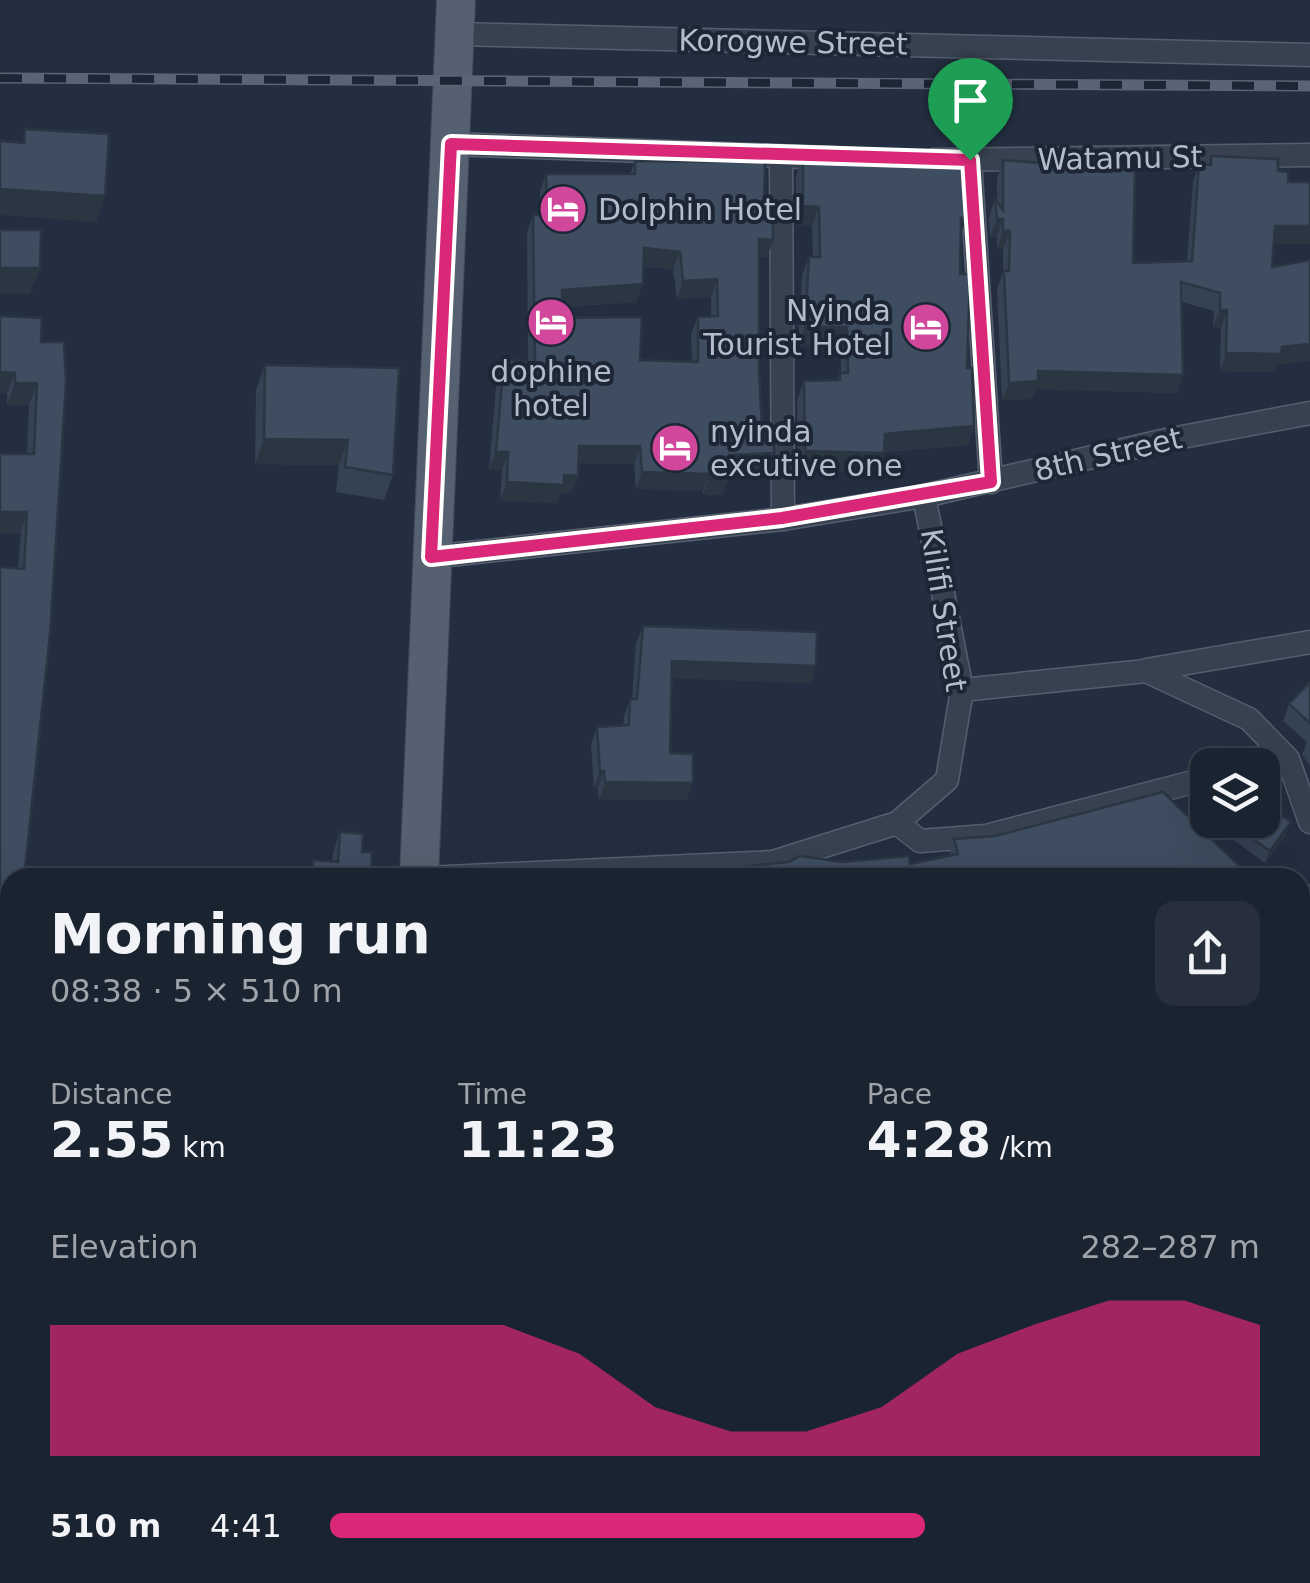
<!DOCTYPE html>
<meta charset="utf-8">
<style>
:root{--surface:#1a2330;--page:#272f3c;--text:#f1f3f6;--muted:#9fa4ab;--line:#38404c;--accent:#db2777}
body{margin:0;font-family:"DejaVu Sans",sans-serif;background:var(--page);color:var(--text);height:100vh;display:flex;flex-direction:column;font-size:38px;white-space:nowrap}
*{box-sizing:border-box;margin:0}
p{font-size:32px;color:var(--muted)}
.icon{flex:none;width:55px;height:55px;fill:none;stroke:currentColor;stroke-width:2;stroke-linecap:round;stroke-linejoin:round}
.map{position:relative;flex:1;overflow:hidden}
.panel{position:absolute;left:0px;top:868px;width:1310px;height:718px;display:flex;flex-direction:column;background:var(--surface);border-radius:30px 30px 0 0;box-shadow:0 10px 40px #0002,0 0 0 2px var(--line)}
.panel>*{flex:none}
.fabs{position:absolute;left:1190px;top:748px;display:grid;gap:20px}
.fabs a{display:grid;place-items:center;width:90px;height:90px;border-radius:20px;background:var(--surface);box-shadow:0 10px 40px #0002,0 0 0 2px var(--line);font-size:50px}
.pin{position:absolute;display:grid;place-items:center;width:85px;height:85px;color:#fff;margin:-102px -42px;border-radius:50% 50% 50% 0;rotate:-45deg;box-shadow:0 0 10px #0007}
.pin .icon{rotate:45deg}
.round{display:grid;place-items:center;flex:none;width:105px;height:105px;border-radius:20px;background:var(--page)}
.head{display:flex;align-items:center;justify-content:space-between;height:170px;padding:0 50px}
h1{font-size:55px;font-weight:700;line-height:75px}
.metrics{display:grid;grid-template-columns:repeat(3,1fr);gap:15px;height:170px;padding:10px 50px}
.metrics div{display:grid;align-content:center}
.metrics b{font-size:50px;font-weight:700}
.metrics small{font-size:28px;font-weight:400}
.metrics p{font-size:28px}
.chart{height:280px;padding:20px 50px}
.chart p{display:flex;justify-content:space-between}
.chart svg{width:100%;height:180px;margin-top:10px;fill:var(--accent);opacity:.7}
ul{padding:0 50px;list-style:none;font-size:32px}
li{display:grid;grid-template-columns:160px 120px 1fr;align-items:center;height:75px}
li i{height:25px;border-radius:12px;background:var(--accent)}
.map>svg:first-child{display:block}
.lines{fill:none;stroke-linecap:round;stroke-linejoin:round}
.minor-casing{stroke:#555f6e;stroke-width:25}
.primary-casing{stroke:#404a59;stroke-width:40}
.minor{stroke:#374150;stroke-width:22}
.primary{stroke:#556070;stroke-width:38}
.rail-casing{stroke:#596577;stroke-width:11}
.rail{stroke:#1c2635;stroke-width:8;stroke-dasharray:22;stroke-linecap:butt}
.wall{fill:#354253;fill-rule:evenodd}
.shaded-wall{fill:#2b3643}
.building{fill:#3e4d60;stroke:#2b3643;stroke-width:2.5;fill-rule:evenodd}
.route-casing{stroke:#fff;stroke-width:20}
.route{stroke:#db2777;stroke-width:12}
.labels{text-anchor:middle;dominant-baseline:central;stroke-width:8;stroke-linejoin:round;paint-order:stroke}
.street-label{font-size:30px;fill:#b3bccb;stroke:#1c2635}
.poi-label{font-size:30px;fill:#b3bccb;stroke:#1c2635;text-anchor:start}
</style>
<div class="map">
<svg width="1310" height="1583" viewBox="0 0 1310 1583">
<rect width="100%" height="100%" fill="#232f40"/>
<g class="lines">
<!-- minor casing -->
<g class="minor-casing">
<g id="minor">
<polyline points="455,34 1310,55"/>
<polyline points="451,144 832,158"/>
<polyline points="781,158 783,519"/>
<polyline points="934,160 1310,155"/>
<polyline points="970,160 991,482"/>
<polyline points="431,557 783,519 924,496 1166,440 1310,413"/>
<polyline points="1146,670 1310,642"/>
<polyline points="962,690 1146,671 1249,719 1288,759 1310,822"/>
<polyline points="897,823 920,841 986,836 1208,778"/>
<polyline points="426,878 773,862 897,823 947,780 962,690 924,496"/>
<polyline points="1300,924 1310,897"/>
<polyline points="1300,1193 1310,1188"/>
<polyline points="0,1324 10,1325"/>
</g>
</g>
<!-- primary casing -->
<g class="primary-casing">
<g id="primary">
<polyline points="419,878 456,0"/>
<polyline points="410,1575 410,1583"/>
</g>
</g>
<!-- minor -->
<use href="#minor" class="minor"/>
<!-- primary -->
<use href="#primary" class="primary"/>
<!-- rail casing -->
<g class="rail-casing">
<polyline id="rail" points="0,78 1310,86"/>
</g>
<!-- rail -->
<use href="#rail" class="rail"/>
</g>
<!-- wall -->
<g class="wall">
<polygon points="1211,156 1274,244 1272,267 1277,365 1274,372 1220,371 1221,328 1213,327 1214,311 1182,302 1177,393 1036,389 1032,399 1002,400 997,289 1003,272 1003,249 997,249 997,237 990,237 989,217 995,199 997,201 997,178 1003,160 1133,263 1187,262 1193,182 1199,164 1208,165"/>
<polygon points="803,157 960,236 960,274 967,368 974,426 968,445 884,452 877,472 798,470 797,400 804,381 837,380 841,373 841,346 798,346 802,275 809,257 813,257 812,226 796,225 796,176"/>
<path d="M635,161l129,44 9,35 -6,17h-8v113l3,59 6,41 -39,2 -7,23h-19v-4l-67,-2 -2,-25 -56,-1v13l-7,17h-10l-4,10 -57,-3 2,-30 -13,-1 8,-93 7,-17 24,3 -1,-130 6,-17h7v-23l6,-18h84zM643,266l30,3 4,30 34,-2v20h-13l-7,17 1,28 -52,-2 -77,-42 -1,-11 74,-5z"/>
<polygon points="0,316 42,318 0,1081 18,568 27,454 29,405 7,405 7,394 0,394"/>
<polygon points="265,365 393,475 384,500 336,492 339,465 255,464 256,390"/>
<polygon points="643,626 816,666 810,683 672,678 670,753 687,800 599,800 598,788 594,788 591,744 597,727 623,725 624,716 630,699 632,699 636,643"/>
<polygon points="1310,682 1310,766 1302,755 1307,742 1283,721 1289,704"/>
<polygon points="1207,805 1208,820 1262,820 1286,835 1265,863 1202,817"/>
<polygon points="340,832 362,852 371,878 307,878 313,860 332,861 333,852"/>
<polygon points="954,839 1252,878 540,878 541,874 843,862 910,864 949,856"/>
<polygon points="108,1575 376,1575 376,1583 107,1583"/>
<polygon points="558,1575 669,1575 670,1583 559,1583"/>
</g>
<!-- shaded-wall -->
<g class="shaded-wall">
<polygon points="0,189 105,196 96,222 0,215"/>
<polygon points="803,206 819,207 812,226 796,225"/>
<polygon points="961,218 967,218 960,236"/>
<polygon points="997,219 1003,219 997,237 990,237"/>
<polygon points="1275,226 1310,226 1310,244 1268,244"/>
<polygon points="1003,231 1010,231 1003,249 997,249"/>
<polygon points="759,239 773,240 767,257 753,257"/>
<polygon points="644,248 680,252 673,269 638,265"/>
<polygon points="0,268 40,268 30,294 0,294"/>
<polygon points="717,279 711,297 677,299 683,281"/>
<polygon points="643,284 636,302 555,307 562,290"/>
<polygon points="1220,310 1227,310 1221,328 1213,327"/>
<polygon points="805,327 847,327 841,346 798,346"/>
<polygon points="1310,344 1310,361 1277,365 1274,372 1220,371 1226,353"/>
<polygon points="1038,371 1183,375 1177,393 1036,389 1032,399 1002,400 1009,383"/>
<polygon points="0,372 15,373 7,394 0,394"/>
<polygon points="15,383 37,383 29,405 7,405"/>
<polygon points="974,426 968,445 878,452 885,434"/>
<polygon points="264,439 348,440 339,465 255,464"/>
<polygon points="579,446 640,446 634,464 573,463"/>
<polygon points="805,451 884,453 877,472 798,470"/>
<polygon points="496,452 508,452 502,470 489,469"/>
<polygon points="774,453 768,470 723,472 729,455"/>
<polygon points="642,472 710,474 703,491 636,489"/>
<polygon points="564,475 578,476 571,493 561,493 557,503 500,500 507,482"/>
<polygon points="709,478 729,478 722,495 703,495"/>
<polygon points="0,512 27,512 20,534 0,533"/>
<polygon points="672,661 816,666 810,683 666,678"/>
<polygon points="600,771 604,771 598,788 594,788"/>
<polygon points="605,782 693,783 687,800 599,800"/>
<polygon points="1291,822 1286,835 1265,863 1270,851"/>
<polygon points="0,1058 10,1060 10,1082 0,1081"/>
<polygon points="1310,1151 1310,1163 1300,1169 1300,1157"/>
<polygon points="0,1214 10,1215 10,1237 0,1237"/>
<polygon points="1310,1313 1310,1328 1300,1332 1300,1317"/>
<polygon points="3,1386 10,1386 10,1404 0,1402"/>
</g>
<!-- building -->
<g class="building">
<polygon points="25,129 109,134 105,196 0,189 0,141 24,143"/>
<polygon points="811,151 963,156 967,218 961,218 960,274 970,274 967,368 972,368 974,426 885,434 884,453 805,451 804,381 840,380 840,373 848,373 847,327 805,327 809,257 820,257 819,207 803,206 803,157"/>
<polygon points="1211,156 1278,159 1278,171 1288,172 1288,182 1310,182 1310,226 1275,226 1272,267 1310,260 1310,344 1282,347 1281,354 1226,353 1227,310 1220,310 1220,293 1181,282 1183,375 1038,371 1038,381 1009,383 1004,271 1009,271 1010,231 1003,231 1003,219 997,219 995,199 1003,210 1003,160 1135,170 1133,263 1192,261 1199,164 1211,165"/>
<path d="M635,161l130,1 -1,43h9v35l-14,-1v131l3,59h12v24l-45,2v23h-20l1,-4 -68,-2 -2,-26h-61l-1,30 -14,-1v10l-57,-3 1,-30h-12l8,-93 31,4 -2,-148h14l-1,-41h89zM644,248l36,4 3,29 34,-2 1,37 -20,1v45l-58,-2 2,-43 -79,1 -1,-28 81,-6z"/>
<polygon points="0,230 41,230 40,268 0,268"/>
<polygon points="0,316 42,318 41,342 64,342 66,383 50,634 24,878 10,878 10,1060 0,1058 0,567 24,569 27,512 0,512 0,454 34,454 37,383 15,383 15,373 0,372"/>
<polygon points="265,365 399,368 393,475 345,467 348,440 264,439"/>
<polygon points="643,626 817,632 816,666 672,661 670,753 693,754 693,783 605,782 604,771 600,771 597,727 629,725 630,699 637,699"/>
<polygon points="1310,682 1310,723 1289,704"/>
<polygon points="1163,792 1252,878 542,878 541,874 742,867 788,862 800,856 843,862 909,856 910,864 958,854 954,839 995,836"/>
<polygon points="1262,802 1291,822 1270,851 1227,820 1262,820"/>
<polygon points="340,832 363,834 362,852 372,852 371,878 312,878 313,860 338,862"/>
<polygon points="1310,926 1310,1151 1300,1157 1300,933"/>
<polygon points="0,1143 10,1145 10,1215 0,1214"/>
<polygon points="1310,1226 1310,1313 1300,1317 1300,1232"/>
<polygon points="0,1356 8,1356 8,1368 10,1368 10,1386 3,1386 4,1488 10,1487 10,1575 37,1575 37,1583 0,1583"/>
<rect x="115" y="1575" width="261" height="8"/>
<polygon points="570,1575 669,1575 670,1583 570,1583"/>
<polygon points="990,1575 1021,1575 1035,1583 992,1583 987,1580"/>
<polygon points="1154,1575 1187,1575 1190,1580 1185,1583 1140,1583"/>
<polygon points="1233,1575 1285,1575 1284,1583 1233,1583"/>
</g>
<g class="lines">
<!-- route casing -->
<g class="route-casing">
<polygon id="route" points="451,144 970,160 991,482 782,518 431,557"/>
</g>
<!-- route -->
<use href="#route" class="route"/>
</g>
<!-- icons -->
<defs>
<g id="hotel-disc" transform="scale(2.5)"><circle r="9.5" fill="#d1479c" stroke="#1c2635"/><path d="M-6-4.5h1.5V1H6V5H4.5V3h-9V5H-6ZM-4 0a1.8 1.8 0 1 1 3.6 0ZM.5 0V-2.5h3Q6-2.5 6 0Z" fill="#fff"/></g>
</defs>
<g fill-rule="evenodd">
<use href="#hotel-disc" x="563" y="209"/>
<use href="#hotel-disc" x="551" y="322"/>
<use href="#hotel-disc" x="926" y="327"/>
<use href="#hotel-disc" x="675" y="448"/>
</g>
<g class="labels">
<!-- street labels -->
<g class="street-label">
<text transform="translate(793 42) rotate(1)">Korogwe Street</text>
<text transform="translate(1120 158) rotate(-1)">Watamu St</text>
<text transform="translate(1108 454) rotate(-13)">8th Street</text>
<text transform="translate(944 610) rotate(81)">Kilifi Street</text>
</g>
<!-- poi labels -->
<g class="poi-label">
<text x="598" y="209">Dolphin Hotel</text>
<text x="891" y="310" text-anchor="end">Nyinda<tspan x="891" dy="34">Tourist Hotel</tspan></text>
<text x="551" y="371" text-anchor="middle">dophine<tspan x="551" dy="34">hotel</tspan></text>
<text x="710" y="431">nyinda<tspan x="710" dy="34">excutive one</tspan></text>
</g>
</g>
</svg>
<div class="fabs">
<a><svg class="icon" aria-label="layers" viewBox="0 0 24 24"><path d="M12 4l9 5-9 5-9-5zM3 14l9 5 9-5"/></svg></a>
</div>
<div class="pin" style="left:970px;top:160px;background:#1e9e55"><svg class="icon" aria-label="arrive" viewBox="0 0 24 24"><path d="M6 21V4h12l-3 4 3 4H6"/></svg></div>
<section class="panel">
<div class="head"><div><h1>Morning run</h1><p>08:38 · 5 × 510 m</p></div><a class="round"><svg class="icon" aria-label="share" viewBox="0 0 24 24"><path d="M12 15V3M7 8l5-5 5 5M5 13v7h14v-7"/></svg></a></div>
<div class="metrics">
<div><p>Distance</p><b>2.55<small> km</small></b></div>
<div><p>Time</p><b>11:23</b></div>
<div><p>Pace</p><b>4:28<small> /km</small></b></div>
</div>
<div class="chart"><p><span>Elevation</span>282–287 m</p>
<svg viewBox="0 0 160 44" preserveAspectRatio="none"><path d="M0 44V12L10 12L20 12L30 12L40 12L50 12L60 12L70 19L80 32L90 38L100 38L110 32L120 19L130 12L140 6L150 6L160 12V44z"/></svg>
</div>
<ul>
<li><b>510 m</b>4:41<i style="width:64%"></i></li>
</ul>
</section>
</div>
